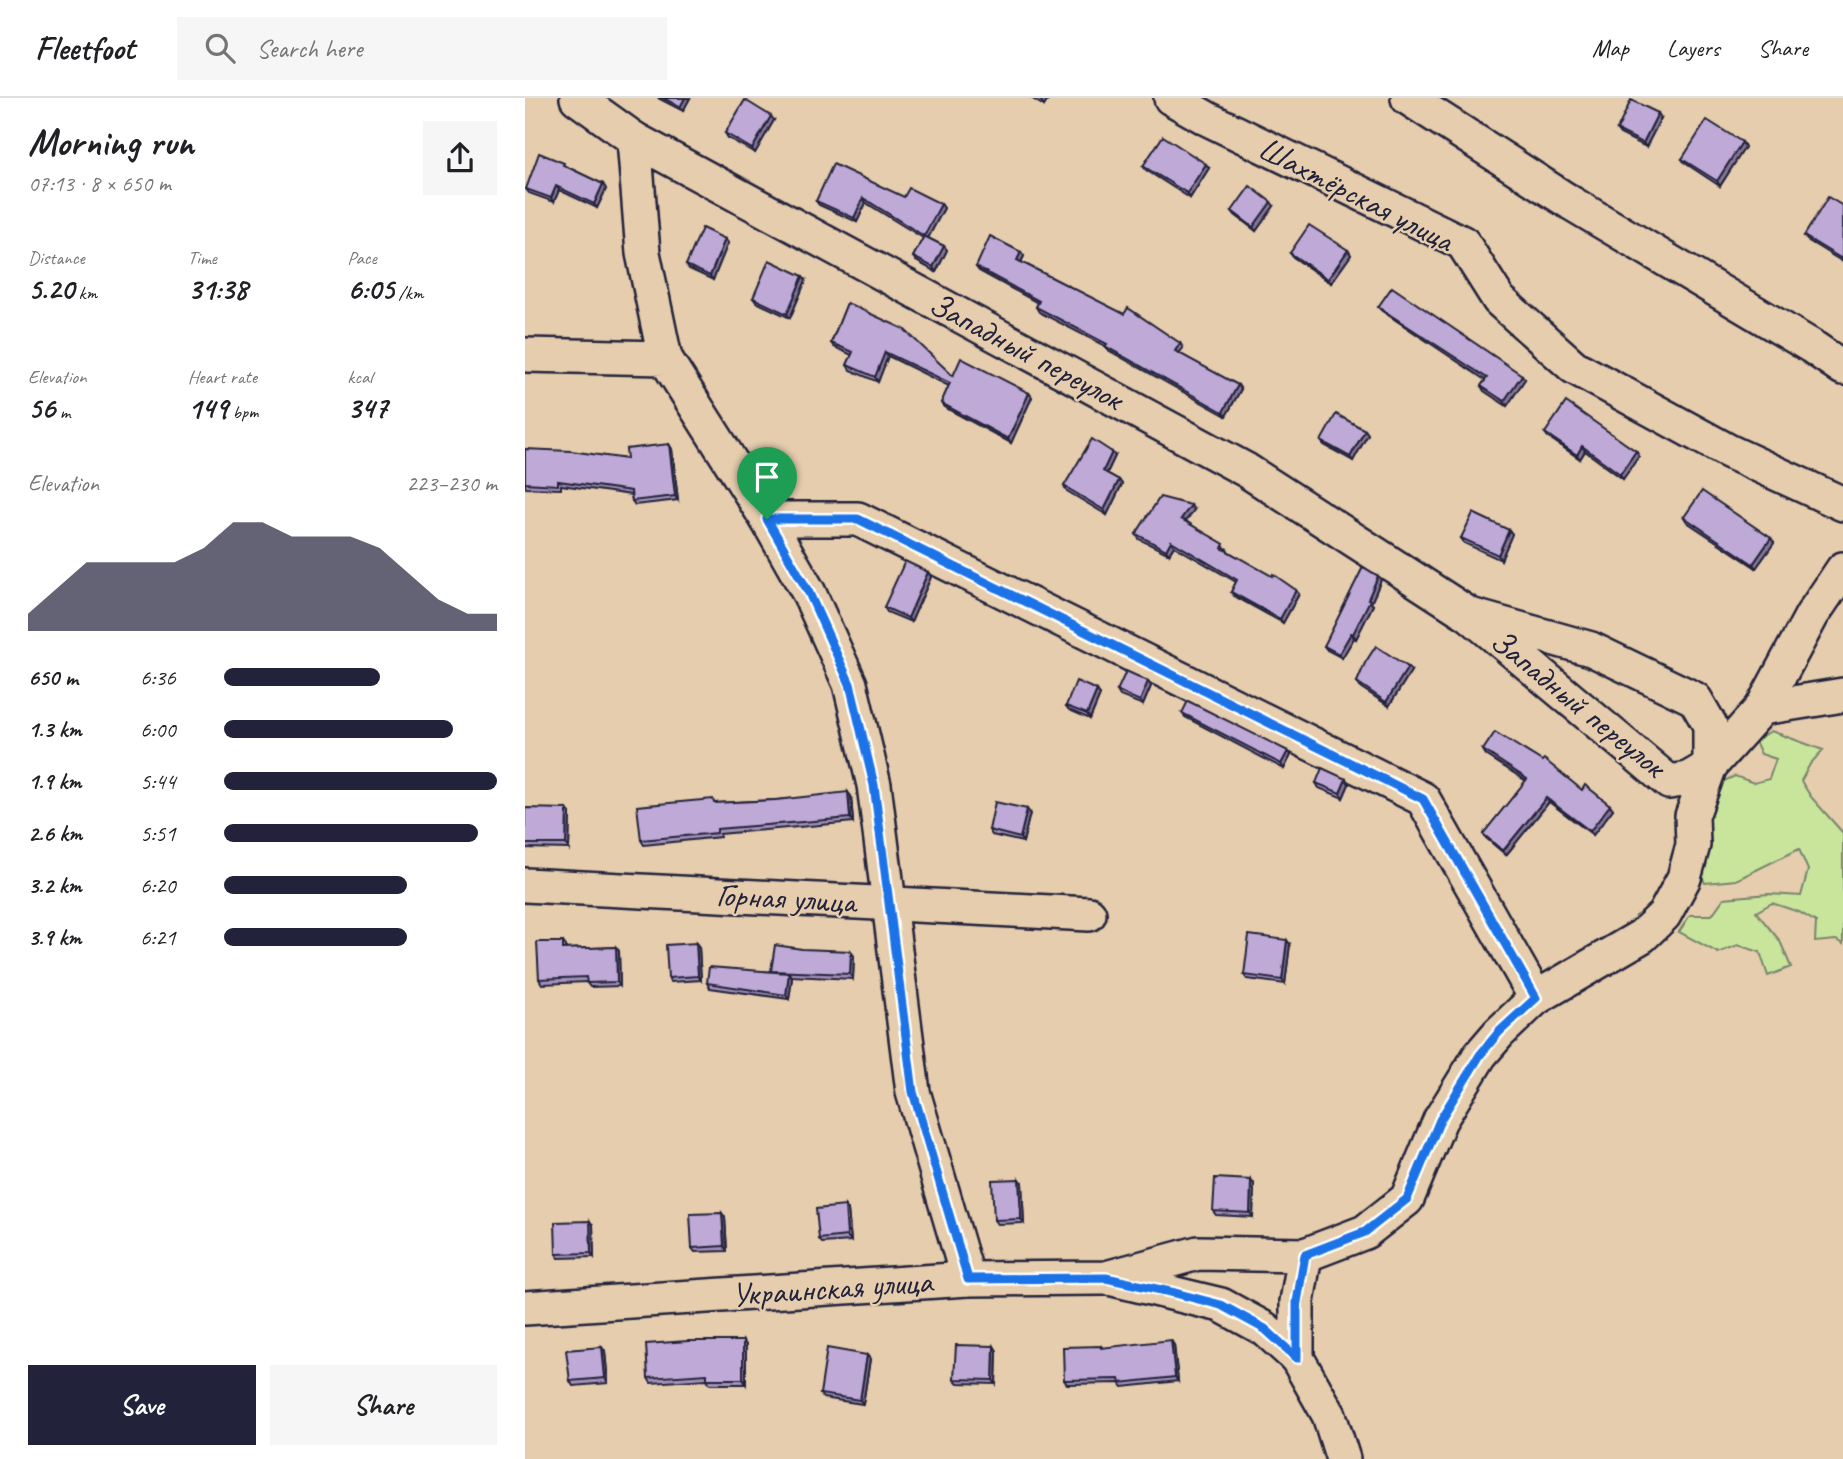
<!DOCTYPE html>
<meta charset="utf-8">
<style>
:root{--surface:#fff;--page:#f6f6f6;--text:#202124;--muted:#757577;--line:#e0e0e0;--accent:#22223b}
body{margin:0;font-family:Caveat,sans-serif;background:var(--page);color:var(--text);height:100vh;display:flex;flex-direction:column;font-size:26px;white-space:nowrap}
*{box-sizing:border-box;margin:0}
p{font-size:23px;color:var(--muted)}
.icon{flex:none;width:38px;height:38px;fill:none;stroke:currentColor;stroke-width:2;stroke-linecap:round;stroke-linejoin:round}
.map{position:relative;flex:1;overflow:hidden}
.panel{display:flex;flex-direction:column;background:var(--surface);width:525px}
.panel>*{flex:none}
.pin{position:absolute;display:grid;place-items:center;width:60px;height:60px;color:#fff;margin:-72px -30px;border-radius:50% 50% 50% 0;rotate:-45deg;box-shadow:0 0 7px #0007}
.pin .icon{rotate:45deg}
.round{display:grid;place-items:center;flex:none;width:74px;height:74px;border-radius:0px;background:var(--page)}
.headline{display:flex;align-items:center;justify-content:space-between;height:119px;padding:0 28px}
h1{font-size:38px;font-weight:600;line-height:52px}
.metrics{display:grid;grid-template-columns:repeat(3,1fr);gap:10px;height:119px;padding:7px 28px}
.metrics div{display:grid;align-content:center}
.metrics b{font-size:30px;font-weight:600}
.metrics small{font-size:19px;font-weight:400}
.metrics p{font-size:19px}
.chart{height:196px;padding:14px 28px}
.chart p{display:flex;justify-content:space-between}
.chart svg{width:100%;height:126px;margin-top:7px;fill:var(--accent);opacity:.7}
.primary-button{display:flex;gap:14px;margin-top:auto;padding:14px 28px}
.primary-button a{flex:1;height:80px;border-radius:0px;background:var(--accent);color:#fff;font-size:28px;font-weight:600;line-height:80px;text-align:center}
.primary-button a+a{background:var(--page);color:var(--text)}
ul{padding:0 28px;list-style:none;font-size:23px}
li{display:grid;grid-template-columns:112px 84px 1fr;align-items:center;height:52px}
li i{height:18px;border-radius:9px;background:var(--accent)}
header{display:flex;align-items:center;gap:42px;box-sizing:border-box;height:98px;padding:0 35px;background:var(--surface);border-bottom:2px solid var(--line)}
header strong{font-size:33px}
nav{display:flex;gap:38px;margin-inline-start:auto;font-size:24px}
.search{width:490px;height:63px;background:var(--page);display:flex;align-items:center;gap:18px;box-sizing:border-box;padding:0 24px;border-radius:0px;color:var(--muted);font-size:26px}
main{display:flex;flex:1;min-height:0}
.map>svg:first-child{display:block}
.green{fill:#c9e59c;stroke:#76846c;stroke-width:2}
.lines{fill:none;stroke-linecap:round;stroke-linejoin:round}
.minor-casing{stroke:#22223b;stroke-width:38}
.minor{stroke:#e5cdae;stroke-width:33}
.wall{fill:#a491b9;stroke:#22223b;stroke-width:2}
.shaded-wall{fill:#867696;stroke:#22223b;stroke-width:2}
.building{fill:#bfa9d7;stroke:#22223b;stroke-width:2}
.route-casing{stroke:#fff;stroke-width:14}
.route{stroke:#1a73e8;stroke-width:9}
.labels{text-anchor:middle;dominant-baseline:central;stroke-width:5;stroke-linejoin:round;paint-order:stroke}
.street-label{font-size:33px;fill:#22223b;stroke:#e5cdae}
</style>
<header>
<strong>Fleetfoot</strong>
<div class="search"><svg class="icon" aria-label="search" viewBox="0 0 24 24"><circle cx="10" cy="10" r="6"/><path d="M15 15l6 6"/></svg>Search here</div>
<nav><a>Map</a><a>Layers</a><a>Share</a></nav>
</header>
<main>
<section class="panel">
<div class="headline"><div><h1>Morning run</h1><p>07:13 · 8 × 650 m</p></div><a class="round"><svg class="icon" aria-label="share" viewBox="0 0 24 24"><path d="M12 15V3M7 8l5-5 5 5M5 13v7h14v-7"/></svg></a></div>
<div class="metrics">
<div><p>Distance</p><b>5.20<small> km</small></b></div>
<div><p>Time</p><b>31:38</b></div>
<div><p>Pace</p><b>6:05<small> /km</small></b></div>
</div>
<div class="metrics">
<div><p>Elevation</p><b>56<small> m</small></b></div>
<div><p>Heart rate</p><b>149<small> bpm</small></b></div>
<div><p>kcal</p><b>347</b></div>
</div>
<div class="chart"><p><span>Elevation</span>223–230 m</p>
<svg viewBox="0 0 160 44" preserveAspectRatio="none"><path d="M0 44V38L10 29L20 20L30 20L40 20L50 20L60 15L70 6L80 6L90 11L100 11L110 11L120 15L130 24L140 33L150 38L160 38V44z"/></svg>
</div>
<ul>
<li><b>650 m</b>6:36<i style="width:57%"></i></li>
<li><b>1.3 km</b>6:00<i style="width:84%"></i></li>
<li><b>1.9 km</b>5:44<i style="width:100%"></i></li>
<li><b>2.6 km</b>5:51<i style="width:93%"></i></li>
<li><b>3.2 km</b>6:20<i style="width:67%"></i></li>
<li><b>3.9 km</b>6:21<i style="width:67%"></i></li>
</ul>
<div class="primary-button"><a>Save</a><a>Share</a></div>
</section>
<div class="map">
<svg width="1318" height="1361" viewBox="0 0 1318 1361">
<rect width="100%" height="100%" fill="#e5cdae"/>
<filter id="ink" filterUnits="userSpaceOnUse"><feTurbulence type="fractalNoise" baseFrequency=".0143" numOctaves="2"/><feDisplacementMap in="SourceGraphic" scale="14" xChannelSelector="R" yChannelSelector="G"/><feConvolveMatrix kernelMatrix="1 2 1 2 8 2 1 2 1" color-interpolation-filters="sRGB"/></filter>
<g filter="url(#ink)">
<!-- green -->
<polygon class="green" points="1246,633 1298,652 1285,666 1276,683 1286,699 1318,735 1318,846 1311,842 1290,844 1291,824 1274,814 1247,805 1231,814 1255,843 1266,869 1243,878 1235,854 1213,847 1193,855 1154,834 1165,817 1187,817 1199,800 1244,796 1276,798 1283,772 1274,751 1211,782 1180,785 1173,770 1190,687 1210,678 1229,685 1244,681 1251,661 1236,656 1230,643"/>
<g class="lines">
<!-- minor casing -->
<g class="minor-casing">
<g id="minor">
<polyline points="52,0 109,41 721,372 945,517 1144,684 1163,681 1185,668 1185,627 1170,601 1066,551 945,517"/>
<polyline points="646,0 683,21 938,145 974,202 1049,269 1203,353 1318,406"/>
<polyline points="883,0 1046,105 1286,248 1318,270"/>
<polyline points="109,41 118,155 140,260"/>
<polyline points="0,257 140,260 242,421 333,421 898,701 1011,900"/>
<polyline points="242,421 284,495 325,586 349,687 388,994 443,1181"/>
<polyline points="1237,610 1287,517 1318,471"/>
<polyline points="0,787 564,816"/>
<polyline points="780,1157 772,1204 772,1260 804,1317 818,1361"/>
<polyline points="588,1181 696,1207 740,1231 772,1260"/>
<polyline points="0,1210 443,1181 581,1180 673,1155 780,1157 840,1134 882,1101 915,1022 955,957 974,935 1011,900 1117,838 1139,817 1159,780 1168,747 1167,718 1185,668 1237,610 1318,597"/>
</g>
</g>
<!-- minor -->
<use href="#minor" class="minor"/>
</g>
<!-- wall -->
<g class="wall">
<polygon points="133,0 165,0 158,13"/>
<polygon points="506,0 524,0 519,8"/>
<polygon points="1136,20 1121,49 1095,36 1092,32"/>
<polygon points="249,22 230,55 203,40 200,35"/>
<polygon points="1217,44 1220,49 1195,88 1160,65 1157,61"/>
<polygon points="618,68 684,70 665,100 621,72"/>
<polygon points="42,69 78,86 81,91 72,110 34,92 29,104 4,95 1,91"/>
<polygon points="379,99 416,106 419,110 403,140 419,148 422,152 411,174 391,163 388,159 398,140 341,105 332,124 294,107 291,103"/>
<polygon points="749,108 731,133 710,117 707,113"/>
<polygon points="1318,108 1318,164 1282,142 1279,138"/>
<polygon points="200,141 203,145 188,182 164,171 161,167"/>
<polygon points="823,152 826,157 806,185 768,159 765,155"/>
<polygon points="496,154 499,158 496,164 655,245 658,250 654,255 716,291 701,318 583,252 580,248 514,214 511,209 513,205 454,173 451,169"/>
<polygon points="281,182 265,220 231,204 228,200"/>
<polygon points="322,205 428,278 504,295 507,299 486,345 419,309 416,305 424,288 363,258 353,284 325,272 322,267 327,257 309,249 306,245"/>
<polygon points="853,209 1000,281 982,308 959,293 956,288 960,282 857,213"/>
<polygon points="840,332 843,336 828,363 799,347 796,343"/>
<polygon points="1020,335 1111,353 1114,358 1098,381 1060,353 1055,361 1023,339"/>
<polygon points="144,346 147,351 153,402 110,407 107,403 106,397 36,387 36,391 1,390 0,388 0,351 102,361"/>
<polygon points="590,358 582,375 594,382 597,386 582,417 542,393 539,388"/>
<polygon points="669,412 661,423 702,451 701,452 774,496 758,525 709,498 706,494 711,484 649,448 644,456 614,441 611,436"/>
<polygon points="1159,419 1246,440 1249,445 1231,470 1162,424"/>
<polygon points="984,432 987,436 976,462 939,445 936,440"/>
<polygon points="403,474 406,479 386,524 362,514 359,509"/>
<polygon points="853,478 856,482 846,505 848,507 831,541 829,540 817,560 802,552 799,548"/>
<polygon points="886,573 864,608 835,589 832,584"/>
<polygon points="626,588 618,607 595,598 592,593"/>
<polygon points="572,592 575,597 565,621 544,612 541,608"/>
<polygon points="657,615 766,657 759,671 660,619"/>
<polygon points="958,652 1057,692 1085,707 1088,711 1068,737 1024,704 981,757 961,740 958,736 1001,683 961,657"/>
<polygon points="821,681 824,686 818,700 794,690 791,685"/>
<polygon points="326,698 328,724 195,736 195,739 119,747 116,742 191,705"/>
<polygon points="0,710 45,715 44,751 0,750"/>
<polygon points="505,715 498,744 467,737 464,732"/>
<polygon points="38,844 41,848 41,851 91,849 94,853 95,888 65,889 61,884 17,886 14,881"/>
<polygon points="171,845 174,849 176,882 146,884 143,880"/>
<polygon points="765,846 760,886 722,881 719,877"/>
<polygon points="329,858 328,881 266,878 267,880 264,901 185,890 182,885 247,874 246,873"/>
<polygon points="497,1085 499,1125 472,1126 469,1122"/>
<polygon points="729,1086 728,1119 691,1117 688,1113"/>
<polygon points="323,1112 326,1143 297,1145 294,1141"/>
<polygon points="200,1119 202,1153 170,1154 167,1150"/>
<polygon points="68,1127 69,1159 34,1160 31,1156"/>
<polygon points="218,1243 221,1247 221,1286 185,1286 182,1281 126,1285 123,1280"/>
<polygon points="649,1247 653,1283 598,1289 595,1285 542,1286 539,1282 576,1248 578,1250"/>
<polygon points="469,1248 472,1253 471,1286 433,1285 429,1281"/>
<polygon points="80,1253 83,1285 48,1288 45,1283"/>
<polygon points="342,1257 345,1261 338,1306 298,1300 295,1296"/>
</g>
<!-- shaded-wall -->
<g class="shaded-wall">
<polygon points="160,0 165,0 158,13 155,9"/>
<polygon points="518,0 524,0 519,8 516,3"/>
<polygon points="1133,15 1136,20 1121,49 1118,45"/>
<polygon points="246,18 249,22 230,55 227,51"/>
<polygon points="1217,44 1220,49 1195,88 1192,83"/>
<polygon points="681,66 684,70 665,100 662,95"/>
<polygon points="78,86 81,91 72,110 69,106"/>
<polygon points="31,88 34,92 29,104 26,100"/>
<polygon points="338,100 341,105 332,124 329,120"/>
<polygon points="746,104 749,108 731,133 728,129"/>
<polygon points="416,106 419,110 402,142 399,138"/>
<polygon points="200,141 203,145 188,182 185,178"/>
<polygon points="419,148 422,152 411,174 408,169"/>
<polygon points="823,152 826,157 806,185 803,181"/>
<polygon points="496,154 499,158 495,166 492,162"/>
<polygon points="278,178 281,182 265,220 262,216"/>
<polygon points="655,245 658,250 653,257 650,253"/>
<polygon points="360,254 363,258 353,284 350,279"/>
<polygon points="997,277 1000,281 982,308 979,303"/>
<polygon points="713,287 716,291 701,318 698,314"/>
<polygon points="504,295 507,299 486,345 483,341"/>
<polygon points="840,332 843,336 828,363 825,359"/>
<polygon points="144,346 147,351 153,402 150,398"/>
<polygon points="1057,348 1060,353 1055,361 1052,357"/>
<polygon points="1111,353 1114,358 1098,381 1095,376"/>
<polygon points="587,354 590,358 581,377 578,373"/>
<polygon points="594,382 597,386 582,417 579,412"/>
<polygon points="666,407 669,412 659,425 656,421"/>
<polygon points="984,432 987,436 976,462 973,457"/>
<polygon points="1246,440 1249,445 1231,470 1228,466"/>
<polygon points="646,443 649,448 644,456 641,452"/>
<polygon points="403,474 406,479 386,524 383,520"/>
<polygon points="853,478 856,482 846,505 848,507 831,541 828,536"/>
<polygon points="771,492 774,496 758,525 755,521"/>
<polygon points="826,535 829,540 817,560 814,556"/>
<polygon points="883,569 886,573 864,608 861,604"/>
<polygon points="623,583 626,588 618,607 615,603"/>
<polygon points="572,592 575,597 565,621 562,616"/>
<polygon points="763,653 766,657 759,671 756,666"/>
<polygon points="821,681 824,686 818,700 815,695"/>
<polygon points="323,694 326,698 328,724 325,720"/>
<polygon points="1021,700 1024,704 981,757 978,753"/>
<polygon points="1085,707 1088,711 1068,737 1065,733"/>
<polygon points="42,711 45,715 44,751 41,746"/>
<polygon points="502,711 505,715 498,744 495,740"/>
<polygon points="762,842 765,846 760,886 757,882"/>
<polygon points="171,845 174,849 176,882 173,878"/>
<polygon points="91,849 94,853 95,888 92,884"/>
<polygon points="326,853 329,858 328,881 325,876"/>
<polygon points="264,875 267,880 264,901 261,897"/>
<polygon points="494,1081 497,1085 499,1125 496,1121"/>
<polygon points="726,1082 729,1086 728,1119 725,1115"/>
<polygon points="320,1108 323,1112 326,1143 322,1138"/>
<polygon points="197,1115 200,1119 202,1153 199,1148"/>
<polygon points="65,1123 68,1127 69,1159 66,1155"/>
<polygon points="646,1242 649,1247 653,1283 650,1279"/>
<polygon points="218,1243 221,1247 221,1286 218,1281"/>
<polygon points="469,1248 472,1253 471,1286 468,1282"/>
<polygon points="77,1249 80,1253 83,1285 80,1280"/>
<polygon points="342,1257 345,1261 338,1306 335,1302"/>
</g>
<!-- building -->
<g class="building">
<polygon points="138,0 160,0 155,9"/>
<polygon points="220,2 246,18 227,51 200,35"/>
<polygon points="1106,2 1133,15 1118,45 1092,32"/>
<polygon points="1182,22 1217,44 1192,83 1157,61"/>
<polygon points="638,38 681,66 662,95 618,68"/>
<polygon points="14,55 39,65 38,67 78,86 69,106 31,88 26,100 1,91"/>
<polygon points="308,66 379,99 384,90 416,106 399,138 338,100 329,120 291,103"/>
<polygon points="725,88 746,104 728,129 707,113"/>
<polygon points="1303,99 1318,108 1317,161 1279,138"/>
<polygon points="784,127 823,152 803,181 765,155"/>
<polygon points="177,130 200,141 185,178 161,167"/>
<polygon points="399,138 419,148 408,169 388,159"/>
<polygon points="465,138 496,154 492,162 599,216 603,210 655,245 650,253 713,287 698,314 580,248 582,246 511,209 514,203 451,169"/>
<polygon points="244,162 278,178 262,216 228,200"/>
<polygon points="867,189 997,277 979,303 956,288 962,280 853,209"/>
<polygon points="322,205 379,231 428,278 436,260 504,295 483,341 416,305 425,285 360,254 350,279 322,267 328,254 306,245"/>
<polygon points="1041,304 1111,353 1095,376 1057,348 1052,357 1020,335"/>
<polygon points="811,316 840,332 825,359 796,343"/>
<polygon points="567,341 587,354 578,373 594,382 579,412 539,388"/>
<polygon points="144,346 150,398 107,403 106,393 33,383 33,387 0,385 0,351 46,353 102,361 101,351"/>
<polygon points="1177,393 1246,440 1228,466 1159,419"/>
<polygon points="635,399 666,407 656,421 699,446 697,450 747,478 748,476 771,492 755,521 706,494 712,482 646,443 641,452 611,436"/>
<polygon points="948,415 984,432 973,457 936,440"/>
<polygon points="380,463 403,474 383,520 359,509"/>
<polygon points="838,469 853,478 843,501 845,502 828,536 826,535 814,556 799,548"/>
<polygon points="851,548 883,569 861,604 832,584 840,565"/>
<polygon points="601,573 623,583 615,603 592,593"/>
<polygon points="551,583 572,592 562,616 541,608"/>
<polygon points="663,603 763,653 756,666 657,615"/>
<polygon points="970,634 1017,663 1019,661 1057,692 1060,687 1085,707 1065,733 1021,700 978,753 958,736 1002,681 958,652"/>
<polygon points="797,670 821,681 815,695 791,685"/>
<polygon points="323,694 325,720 192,731 192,735 116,742 112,708 188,701 189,705 251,702"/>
<polygon points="470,704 502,711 495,740 464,732"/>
<polygon points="0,710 42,711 41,746 0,746"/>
<polygon points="724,837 762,842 757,882 719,877"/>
<polygon points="12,844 38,844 38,851 91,849 92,884 62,885 61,879 14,881"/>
<polygon points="171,845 173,878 143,880 141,847"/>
<polygon points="250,847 277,851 326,853 325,876 246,873"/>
<polygon points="184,869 264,875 261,897 182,885"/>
<polygon points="690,1080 726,1082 725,1115 688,1113"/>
<polygon points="494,1081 496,1121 469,1122 467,1082"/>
<polygon points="320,1108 322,1138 294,1141 291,1111"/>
<polygon points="197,1115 199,1148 167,1150 165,1116"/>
<polygon points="65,1123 66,1155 31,1156 30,1124"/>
<polygon points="646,1242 650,1279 595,1285 594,1281 539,1282 538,1249 576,1248 576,1250"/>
<polygon points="163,1243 218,1243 218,1281 182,1281 182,1276 123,1280 121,1246"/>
<polygon points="431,1247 469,1248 468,1282 429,1281"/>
<polygon points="77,1249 80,1280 45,1283 41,1252"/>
<polygon points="302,1250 342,1257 335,1302 295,1296"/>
</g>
</g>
<g class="lines" filter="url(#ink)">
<!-- route casing -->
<g class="route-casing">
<polygon id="route" points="242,421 333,421 898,701 1011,900 974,934 955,957 915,1022 882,1101 840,1134 780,1157 772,1204 772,1260 740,1231 696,1207 650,1195 581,1180 443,1181 388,994 349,687 325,586 284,495"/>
</g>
<!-- route -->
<use href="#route" class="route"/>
</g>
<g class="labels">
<!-- street labels -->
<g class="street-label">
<text transform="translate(831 96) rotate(27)">Шахтёрская улица</text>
<text transform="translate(501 253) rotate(28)">Западный переулок</text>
<text transform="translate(1053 605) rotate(39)">Западный переулок</text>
<text transform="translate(261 800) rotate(3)">Горная улица</text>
<text transform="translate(307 1190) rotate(-4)">Украинская улица</text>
</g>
</g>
</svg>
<div class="pin" style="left:242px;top:421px;background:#1e9e55"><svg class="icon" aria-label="arrive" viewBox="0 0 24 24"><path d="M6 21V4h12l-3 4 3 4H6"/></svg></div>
</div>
</main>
